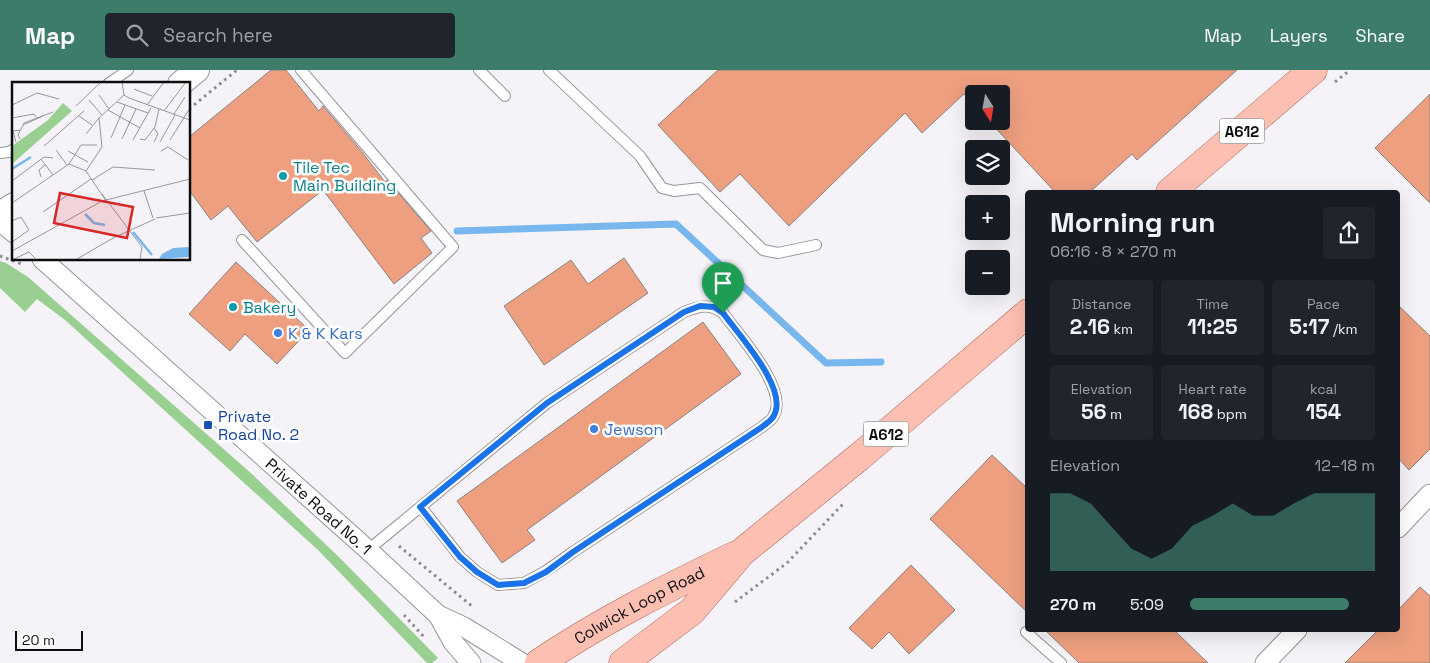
<!DOCTYPE html>
<meta charset="utf-8">
<style>
:root{--surface:#171b24;--page:#20242c;--text:#f1f3f6;--muted:#9ea1a6;--accent:#3d7c6b}
body{margin:0;font-family:"Space Grotesk",sans-serif;background:var(--page);color:var(--text);height:100vh;display:flex;flex-direction:column;font-size:19px;white-space:nowrap}
*{box-sizing:border-box;margin:0}
p{font-size:16px;color:var(--muted)}
.icon{flex:none;width:28px;height:28px;fill:none;stroke:currentColor;stroke-width:2;stroke-linecap:round;stroke-linejoin:round}
.map{position:relative;flex:1;overflow:hidden}
.details{position:absolute;left:1025px;top:120px;width:375px;height:442px;display:flex;flex-direction:column;background:var(--surface);border-radius:5px;box-shadow:0 5px 20px #0002}
.details>*{flex:none}
.needle{width:32px;rotate:169deg}
.tools{position:absolute;left:965px;top:15px;display:grid;gap:10px}
.tools a{display:grid;place-items:center;width:45px;height:45px;border-radius:5px;background:var(--surface);box-shadow:0 5px 20px #0002;font-size:25px}
.scale{position:absolute;left:15px;bottom:12px;width:68px;box-sizing:border-box;padding-left:5px;border:2px solid #0d0d0e;border-top:0;font-size:14px;line-height:18px;white-space:nowrap;color:#0d0d0e;-webkit-text-stroke:4px #fff;paint-order:stroke}
.pin{position:absolute;display:grid;place-items:center;width:42px;height:42px;color:#fff;margin:-51px -21px;border-radius:50% 50% 50% 0;rotate:-45deg;box-shadow:0 0 5px #0007}
.pin .icon{rotate:45deg}
.round{display:grid;place-items:center;flex:none;width:52px;height:52px;border-radius:5px;background:var(--page)}
.headline{display:flex;align-items:center;justify-content:space-between;height:85px;padding:0 25px}
h1{font-size:28px;font-weight:600;line-height:38px}
.stats{display:grid;grid-template-columns:repeat(3,1fr);gap:8px;height:85px;padding:5px 25px}
.stats div{display:grid;align-content:center;border-radius:5px;background:var(--page);text-align:center}
.stats b{font-size:21px;font-weight:600}
.stats small{font-size:14px;font-weight:400}
.stats p{font-size:14px}
.chart{height:140px;padding:10px 25px}
.chart p{display:flex;justify-content:space-between}
.chart svg{width:100%;height:90px;margin-top:5px;fill:var(--accent);opacity:.7}
ul{padding:0 25px;list-style:none;font-size:16px}
li{display:grid;grid-template-columns:80px 60px 1fr;align-items:center;height:38px}
li i{height:12px;border-radius:6px;background:var(--accent)}
header{display:flex;align-items:center;gap:30px;box-sizing:border-box;height:70px;padding:0 25px;background:var(--accent);color:#fff}
header strong{font-size:24px}
nav{display:flex;gap:28px;margin-inline-start:auto;font-size:18px}
.search{width:350px;height:45px;background:var(--page);display:flex;align-items:center;gap:12px;box-sizing:border-box;padding:0 18px;border-radius:5px;color:var(--muted);font-size:19px}
.map>svg:first-child{display:block}
.forest{fill:#99d091}
.lines{fill:none;stroke-linecap:round;stroke-linejoin:round}
.stream{stroke:#77b7ee;stroke-width:7}
.building{fill:#ed9f7f;stroke:#8a8482}
.service-casing{stroke:#959398;stroke-width:12}
.minor-casing{stroke:#959398;stroke-width:21}
.tertiary-casing{stroke:#959398;stroke-width:26}
.primary-casing{stroke:#a96559;stroke-width:29}
.path{stroke:#8c8a8e;stroke-width:3;stroke-dasharray:2.5 4;stroke-linecap:butt}
.service{stroke:#fff;stroke-width:10}
.minor{stroke:#fff;stroke-width:19}
.tertiary{stroke:#fff;stroke-width:24}
.primary{stroke:#febfb3;stroke-width:28}
.route-casing{stroke:#fff;stroke-width:10}
.route{stroke:#1a73e8;stroke-width:6}
.culture-dot{fill:#0f9aa8;stroke:#fff;stroke-width:2}
.shop-dot{fill:#3f7fe0;stroke:#fff;stroke-width:2}
.transit-dot{fill:#1a4fb4;stroke:#fff;stroke-width:2}
.labels{text-anchor:middle;dominant-baseline:central;stroke-width:5;stroke-linejoin:round;paint-order:stroke}
.shield{fill:#fff;stroke:#565656;stroke-width:1}
.shield-label{font-size:15px;font-weight:bold;fill:#0d0d0e}
.culture-label{font-size:16px;fill:#0d838f;stroke:#fff;text-anchor:start}
.shop-label{font-size:16px;fill:#366cbe;stroke:#fff;text-anchor:start}
.transit-label{font-size:16px;fill:#164399;stroke:#fff;text-anchor:start}
.street-label{font-size:16px;fill:#0d0d0e;stroke:#fff}
.inset-river{fill:none;stroke:#77b7ee;stroke-width:2.5}
.inset-road{fill:none;stroke:#98979a;stroke-width:1}
.view{fill:#d62828;fill-opacity:0.15;stroke:#d62828;stroke-width:2.5}
.inset-edge{fill:none;stroke:#0d0d0e;stroke-width:2.5}
</style>
<header>
<strong>Map</strong>
<div class="search"><svg class="icon" aria-label="search" viewBox="0 0 24 24"><circle cx="10" cy="10" r="6"/><path d="M15 15l6 6"/></svg>Search here</div>
<nav><a>Map</a><a>Layers</a><a>Share</a></nav>
</header>
<div class="map">
<svg width="1430" height="593" viewBox="0 0 1430 593">
<rect width="100%" height="100%" fill="#f5f3f8"/>
<!-- forest -->
<polygon class="forest" points="0,191 6,193 28,207 252,404 341,489 438,588 432,593 427,593 318,480 65,250 37,229 25,242 0,218"/>
<g class="lines">
<!-- stream -->
<polyline class="stream" points="457,161 676,154 826,293 881,292"/>
</g>
<!-- building -->
<g class="building">
<polygon points="271,0 286,0 319,41 323,36 362,82 385,112 387,110 431,161 421,168 432,183 394,214 323,120 257,172 228,136 211,150 189,120 189,67"/>
<polygon points="718,0 1237,0 1137,90 1132,84 1090,122 1055,122 989,51 1001,51 1001,24 974,24 974,35 964,24 922,63 905,43 789,156 740,104 720,122 658,55"/>
<polygon points="1430,24 1430,133 1375,78"/>
<polygon points="624,188 648,223 544,295 504,236 571,190 588,214"/>
<polygon points="236,192 309,260 277,294 245,264 230,281 189,244"/>
<polygon points="1398,235 1430,266 1430,379 1409,400 1398,388"/>
<polygon points="703,252 741,304 527,460 535,470 502,493 457,431"/>
<polygon points="992,385 1028,419 1028,543 930,449"/>
<polygon points="911,495 955,540 909,584 889,562 872,579 849,558"/>
<polygon points="1420,517 1430,526 1430,593 1345,593 1378,560 1398,560 1398,540"/>
<polygon points="1045,560 1174,560 1208,593 1079,593"/>
</g>
<g class="lines">
<!-- service casing -->
<g class="service-casing">
<g id="service">
<polyline points="479,0 505,26"/>
<polyline points="549,0 640,86 662,118 674,121 700,118 763,180 778,183 816,175"/>
<polyline points="108,14 128,0"/>
<polyline points="0,83 9,82 14,79"/>
<polyline points="242,170 345,283 453,177 301,0"/>
<path d="M368,480l179,-147 137,-91c15,-6 25,-9 39,1 15,21 68,78 50,104 -2,4 -8,7 -11,10l-189,125 -27,19 -22,12 -26,2 -21,-13 -17,-15 -39,-50"/>
<polyline points="1026,562 1061,593"/>
</g>
</g>
<!-- minor casing -->
<g class="minor-casing">
<g id="minor">
<polyline points="0,151 14,163"/>
<path id="s1" d="M42,189l326,291 70,65 15,27 18,21"/>
<polyline points="1398,458 1430,424"/>
<polyline points="438,545 464,557 522,593"/>
<polyline points="1265,593 1297,560"/>
</g>
</g>
<!-- tertiary casing -->
<g class="tertiary-casing">
<g id="tertiary">
<polyline points="180,14 197,0"/>
<polyline points="0,144 14,135"/>
</g>
</g>
<!-- primary casing -->
<g class="primary-casing">
<g id="primary">
<polyline points="1170,122 1313,0"/>
<path id="s2" d="M539,593c62,-42 128,-75 195,-107"/>
<polyline points="623,593 692,541 742,482 859,387 1028,243"/>
</g>
</g>
<!-- path -->
<g class="path">
<polyline points="1335,12 1350,0"/>
<polyline points="189,39 237,0"/>
<polyline points="0,186 22,194"/>
<polyline points="399,476 473,537"/>
<polyline points="735,532 787,493 843,434"/>
<polyline points="404,545 425,568"/>
</g>
<!-- service -->
<use href="#service" class="service"/>
<!-- minor -->
<use href="#minor" class="minor"/>
<!-- tertiary -->
<use href="#tertiary" class="tertiary"/>
<!-- primary -->
<use href="#primary" class="primary"/>
</g>
<g class="lines">
<!-- route casing -->
<g class="route-casing">
<path id="route" d="M700,236l14,1 9,6c15,21 68,78 50,104 -2,4 -8,7 -11,10l-189,125 -27,20 -22,11 -26,2 -21,-13 -17,-15 -40,-50 127,-104 137,-91z"/>
</g>
<!-- route -->
<use href="#route" class="route"/>
</g>
<!-- markers -->
<g class="culture-dot">
<circle cx="283" cy="106" r="5"/>
<circle cx="233" cy="237" r="5"/>
</g>
<g class="shop-dot">
<circle cx="278" cy="263" r="5"/>
<circle cx="594" cy="359" r="5"/>
</g>
<rect class="transit-dot" x="203" y="350" width="10" height="10" rx="2.5"/>
<g class="labels">
<!-- shield labels -->
<g class="shield">
<rect x="1219.5" y="48.5" width="45" height="25" rx="4"/>
<rect x="863.5" y="351.5" width="45" height="25" rx="4"/>
</g>
<g class="shield-label">
<text x="1242" y="61">A612</text>
<text x="886" y="364">A612</text>
</g>
<!-- culture labels -->
<g class="culture-label">
<text x="293" y="97">Tile Tec<tspan x="293" dy="18">Main Building</tspan></text>
<text x="243" y="237">Bakery</text>
</g>
<!-- shop labels -->
<g class="shop-label">
<text x="288" y="263">K &amp; K Kars</text>
<text x="604" y="359">Jewson</text>
</g>
<!-- transit labels -->
<g class="transit-label">
<text x="218" y="346">Private<tspan x="218" dy="18">Road No. 2</tspan></text>
</g>
<!-- street labels -->
<g class="street-label">
<text stroke="none"><textPath href="#s1" startOffset="371">Private Road No. 1</textPath></text>
<text stroke="none"><textPath href="#s2" startOffset="116">Colwick Loop Road</textPath></text>
</g>
</g>
<!-- overview -->
<g transform="translate(12 12)">
<rect width="178" height="178" fill="#f5f3f8"/>
<path d="M51,21l9,8 -60,53v-18l36,-26z" fill="#99d091"/>
<path d="M177,165v10l-30,2 3,-5 11,-6z" fill="#77b7ee"/>
<path class="inset-river" d="M0,87l19,-12M73,132l9,9 11,2M121,150l19,23"/>
<path class="inset-road" d="M110,0l2,13 5,3 61,22M122,7l18,7M87,13l10,14M77,18l13,15M105,20l31,11M0,23l25,-12 22,6M135,23l17,-23M64,24l25,-24M96,28l32,18M152,29l22,-29M162,32l11,-17M67,34l13,9M0,36l22,-4 3,4M11,43l20,-9M74,52l13,-16M99,56l14,-33M8,57l-2,-4 6,-12 29,-11M110,57l14,-30M128,57l5,1 10,-13 4,-18M121,58l18,-32M158,58l20,-32M4,60l-3,-11 7,-1M142,60l4,-8 -4,-6M148,60l15,-27M32,64l40,-35M44,68l11,15M56,69l20,11M149,69l7,-4 20,13M29,77l12,16M57,82l17,7M74,89l16,-24 -3,-29 25,-23M74,89l20,30M29,95l-2,-7 6,-5M80,98l21,-13 42,3M0,99l32,-24 9,1M132,109l9,27M90,112l40,53 -2,12M0,121l57,-39 12,-19h16M31,130l48,-33M144,136l34,-5M0,139l9,-4 8,13 -17,12M0,169l90,-50 88,-22M2,177l15,-7 6,6M65,177l36,-21 42,-19"/>
<path class="view" d="M48,111l73,14 -6,31 -73,-15z"/>
<rect width="178" height="178" class="inset-edge"/>
</g>
</svg>
<div class="tools">
<a><svg class="needle" viewBox="-14 -14 28 28"><path d="M0-13l5 13h-10z" fill="#e53935"/><path d="M0 13l5-13h-10z" fill="#9ea1a6"/></svg></a>
<a><svg class="icon" aria-label="layers" viewBox="0 0 24 24"><path d="M12 4l9 5-9 5-9-5zM3 14l9 5 9-5"/></svg></a>
<a>+</a>
<a>−</a>
</div>
<div class="scale">20 m</div>
<div class="pin" style="left:723px;top:243px;background:#1e9e55"><svg class="icon" aria-label="arrive" viewBox="0 0 24 24"><path d="M6 21V4h12l-3 4 3 4H6"/></svg></div>
<section class="details">
<div class="headline"><div><h1>Morning run</h1><p>06:16 · 8 × 270 m</p></div><a class="round"><svg class="icon" aria-label="share" viewBox="0 0 24 24"><path d="M12 15V3M7 8l5-5 5 5M5 13v7h14v-7"/></svg></a></div>
<div class="stats">
<div><p>Distance</p><b>2.16<small> km</small></b></div>
<div><p>Time</p><b>11:25</b></div>
<div><p>Pace</p><b>5:17<small> /km</small></b></div>
</div>
<div class="stats">
<div><p>Elevation</p><b>56<small> m</small></b></div>
<div><p>Heart rate</p><b>168<small> bpm</small></b></div>
<div><p>kcal</p><b>154</b></div>
</div>
<div class="chart"><p><span>Elevation</span>12–18 m</p>
<svg viewBox="0 0 160 44" preserveAspectRatio="none"><path d="M0 44V6L10 6L20 11L30 22L40 33L50 38L60 33L70 22L80 17L90 11L100 17L110 17L120 11L130 6L140 6L150 6L160 6V44z"/></svg>
</div>
<ul>
<li><b>270 m</b>5:09<i style="width:86%"></i></li>
</ul>
</section>
</div>
